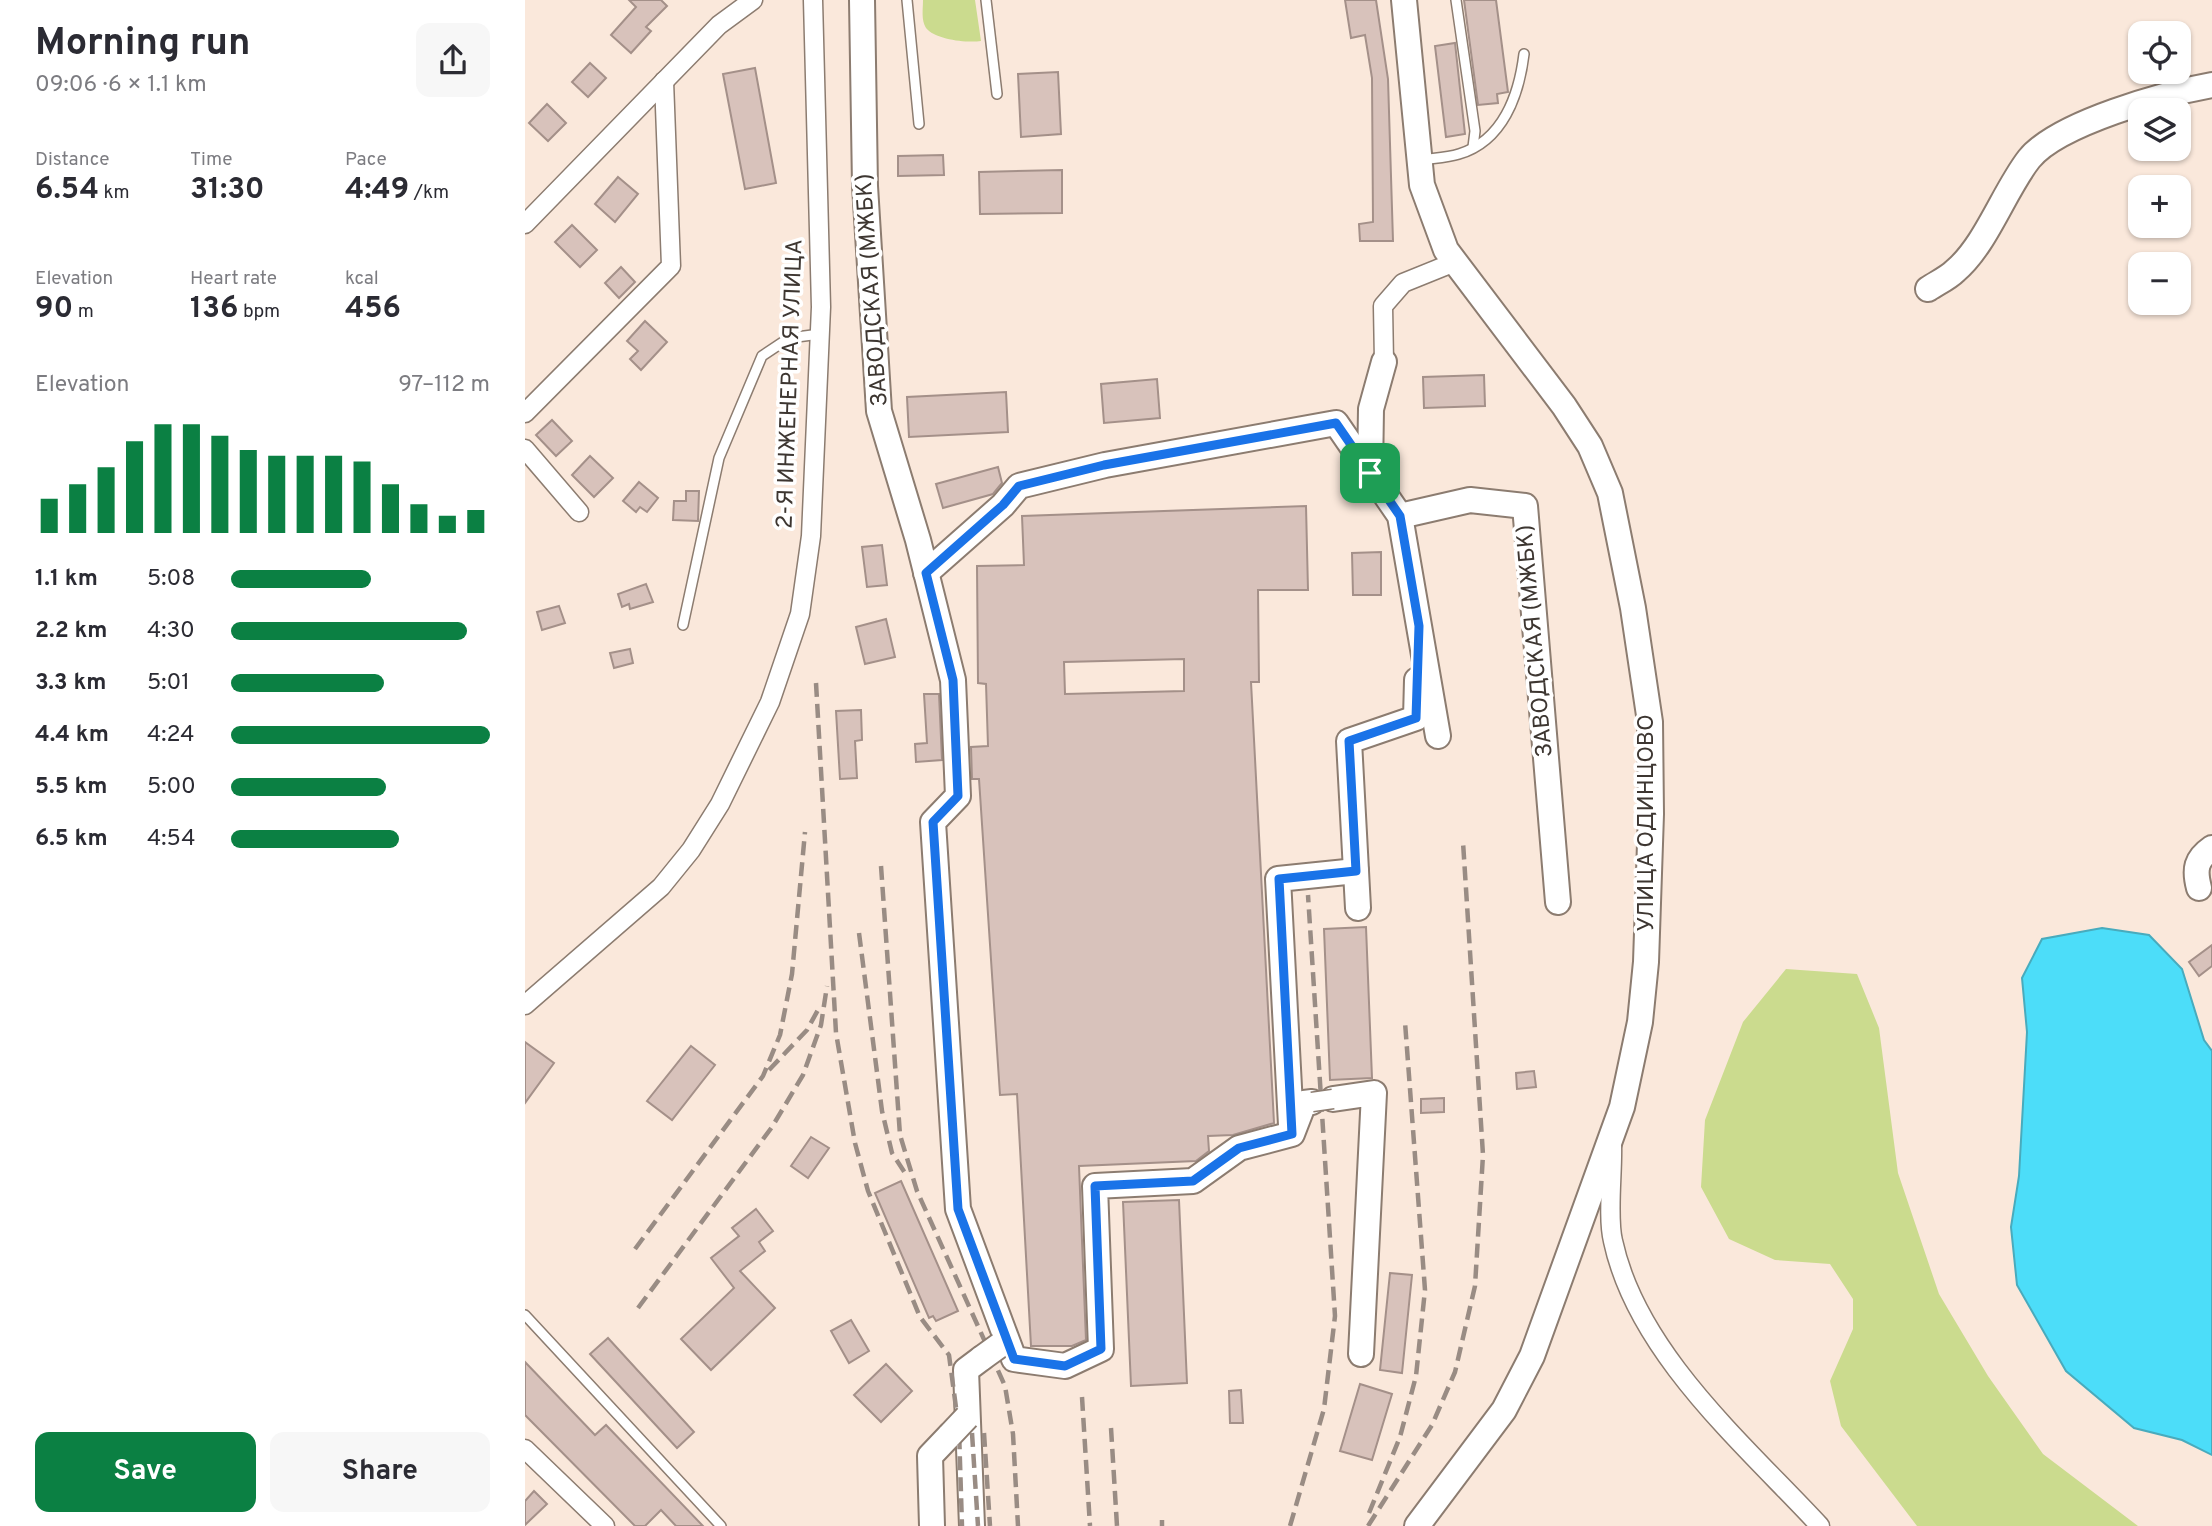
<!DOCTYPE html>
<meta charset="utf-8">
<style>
:root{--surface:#fff;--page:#f7f7f7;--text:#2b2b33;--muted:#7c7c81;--accent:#0b8043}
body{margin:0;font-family:Overpass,sans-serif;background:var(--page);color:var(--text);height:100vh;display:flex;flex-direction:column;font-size:26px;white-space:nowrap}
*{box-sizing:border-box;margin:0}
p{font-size:23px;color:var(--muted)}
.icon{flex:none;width:38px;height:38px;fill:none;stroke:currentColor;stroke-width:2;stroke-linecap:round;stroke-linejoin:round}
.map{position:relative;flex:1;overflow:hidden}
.details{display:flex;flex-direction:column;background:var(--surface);width:525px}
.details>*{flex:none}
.buttons{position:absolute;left:1603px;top:21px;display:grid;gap:14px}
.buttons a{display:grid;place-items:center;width:63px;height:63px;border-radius:14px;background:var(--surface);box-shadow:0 2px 5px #0004;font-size:35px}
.pin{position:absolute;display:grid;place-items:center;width:60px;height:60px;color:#fff;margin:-30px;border-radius:14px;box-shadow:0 4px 10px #0006}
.round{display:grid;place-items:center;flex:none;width:74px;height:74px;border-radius:14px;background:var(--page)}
.headline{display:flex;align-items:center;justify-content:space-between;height:119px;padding:0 35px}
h1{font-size:38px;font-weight:700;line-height:52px}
.figures{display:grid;grid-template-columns:repeat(3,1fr);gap:10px;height:119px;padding:7px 35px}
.figures div{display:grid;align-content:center}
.figures b{font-size:30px;font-weight:700}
.figures small{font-size:19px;font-weight:400}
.figures p{font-size:19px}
.chart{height:196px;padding:14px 35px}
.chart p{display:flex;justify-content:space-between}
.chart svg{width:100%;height:126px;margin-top:7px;stroke:var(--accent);stroke-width:6}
.primary-button{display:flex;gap:14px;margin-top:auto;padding:14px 35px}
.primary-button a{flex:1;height:80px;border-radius:14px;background:var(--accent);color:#fff;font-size:28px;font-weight:700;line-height:80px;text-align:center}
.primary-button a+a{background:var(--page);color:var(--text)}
ul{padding:0 35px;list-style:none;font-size:23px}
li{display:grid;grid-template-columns:112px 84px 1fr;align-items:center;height:52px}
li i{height:18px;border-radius:9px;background:var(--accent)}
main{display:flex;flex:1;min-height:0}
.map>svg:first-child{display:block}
.green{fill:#cbdb8e}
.water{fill:#4cddf9;stroke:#48abbd;stroke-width:2}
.building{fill:#d8c2bb;stroke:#a49089;stroke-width:2;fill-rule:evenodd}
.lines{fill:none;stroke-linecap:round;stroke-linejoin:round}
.lane-casing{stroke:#8c7c70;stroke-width:12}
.street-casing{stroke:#8c7c70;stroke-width:21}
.secondary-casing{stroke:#8c7c70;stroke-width:28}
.lane{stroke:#fff;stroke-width:9}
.street{stroke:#fff;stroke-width:18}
.secondary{stroke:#fff;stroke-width:24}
.rail{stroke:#998c84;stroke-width:4.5;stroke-dasharray:14 7;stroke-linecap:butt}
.street-bridge-casing{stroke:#8c7c70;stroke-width:21;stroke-linecap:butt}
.secondary-bridge-casing{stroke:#8c7c70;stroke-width:28;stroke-linecap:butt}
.street-bridge{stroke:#fff;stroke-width:18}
.secondary-bridge{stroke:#fff;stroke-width:24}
.route-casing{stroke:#fff;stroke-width:14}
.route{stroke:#1a73e8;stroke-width:9}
.labels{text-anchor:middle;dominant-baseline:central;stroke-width:7;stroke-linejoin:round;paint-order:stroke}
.street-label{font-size:23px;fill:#3d3631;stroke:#fff}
</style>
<main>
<section class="details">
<div class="headline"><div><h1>Morning run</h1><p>09:06 · 6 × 1.1 km</p></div><a class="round"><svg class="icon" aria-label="share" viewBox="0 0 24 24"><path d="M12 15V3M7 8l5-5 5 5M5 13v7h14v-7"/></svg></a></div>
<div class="figures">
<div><p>Distance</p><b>6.54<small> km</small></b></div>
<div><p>Time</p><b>31:30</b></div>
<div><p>Pace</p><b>4:49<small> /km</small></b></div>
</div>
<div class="figures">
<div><p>Elevation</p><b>90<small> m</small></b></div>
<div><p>Heart rate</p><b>136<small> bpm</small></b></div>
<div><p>kcal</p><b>456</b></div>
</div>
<div class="chart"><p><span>Elevation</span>97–112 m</p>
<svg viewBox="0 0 160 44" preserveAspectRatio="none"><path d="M5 44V32M15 44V27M25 44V21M35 44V12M45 44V6M55 44V6M65 44V10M75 44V15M85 44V17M95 44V17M105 44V17M115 44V19M125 44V27M135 44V34M145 44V38M155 44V36"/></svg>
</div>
<ul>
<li><b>1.1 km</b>5:08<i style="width:54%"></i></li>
<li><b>2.2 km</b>4:30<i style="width:91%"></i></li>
<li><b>3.3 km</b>5:01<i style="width:59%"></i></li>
<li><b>4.4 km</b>4:24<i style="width:100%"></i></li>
<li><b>5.5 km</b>5:00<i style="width:60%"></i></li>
<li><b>6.5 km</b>4:54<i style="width:65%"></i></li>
</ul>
<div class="primary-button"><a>Save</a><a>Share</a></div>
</section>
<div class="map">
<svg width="1687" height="1526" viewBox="0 0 1687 1526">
<rect width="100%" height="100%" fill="#fae8db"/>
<!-- green -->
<g class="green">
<path d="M398,0h52l6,41c-14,2 -45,-1 -55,-13 -5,-8 -3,-19 -3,-28z"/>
<polygon points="1261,969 1332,974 1354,1028 1373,1173 1414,1294 1463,1376 1518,1454 1613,1526 1392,1526 1316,1426 1305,1381 1328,1329 1328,1299 1305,1264 1250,1260 1204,1239 1176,1187 1180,1120 1218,1022"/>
</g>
<!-- water -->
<polygon class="water" points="1577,928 1624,935 1657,969 1679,1040 1687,1051 1687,1455 1657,1440 1609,1428 1541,1371 1492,1285 1486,1227 1494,1176 1502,1032 1497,978 1517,939"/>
<!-- building -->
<g class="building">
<polygon points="104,0 136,0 142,6 121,27 126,31 106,53 86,35 111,7"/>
<polygon points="820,0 851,0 863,79 868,241 835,241 834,224 848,222 847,78 840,35 826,38"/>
<polygon points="939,0 971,0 983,92 972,94 973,103 953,105"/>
<polygon points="930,43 940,134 921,137 910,46"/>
<polygon points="65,63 81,78 63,97 47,82"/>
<polygon points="230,68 251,183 220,189 198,74"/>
<polygon points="533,72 536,134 496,137 493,74"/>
<polygon points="22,104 41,123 23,141 4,123"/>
<polygon points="418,155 419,175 373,176 373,156"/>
<polygon points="537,170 537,213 455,214 454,172"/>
<polygon points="93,177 113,194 90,222 70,204"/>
<polygon points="47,225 72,250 55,267 30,242"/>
<polygon points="96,267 110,282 94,298 80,283"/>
<polygon points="120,321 142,342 116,370 105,359 113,351 102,341"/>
<polygon points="959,375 960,406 899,408 898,377"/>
<polygon points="632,379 635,418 579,423 576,384"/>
<polygon points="481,392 483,432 384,437 382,397"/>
<polygon points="27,420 47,441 31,456 11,435"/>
<polygon points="65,456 88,478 69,497 47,475"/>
<polygon points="473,467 477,483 468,494 418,508 411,484"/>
<polygon points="114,482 133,498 122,512 115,507 111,512 98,501"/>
<polygon points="161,491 174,491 173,521 148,520 149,501 161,501"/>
<path d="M781,506l2,84h-50l1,92h-8l23,441 -41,12 -25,1 1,15 -13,10 -117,5 7,174 -14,6h-41l-14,-252 -17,1 -21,-316h-7l-1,-32 17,-1 -2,-62 -8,-1 -1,-117 47,-1 -2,-49zM659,659v32l-119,3 -1,-32z"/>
<polygon points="357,545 362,585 342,587 337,547"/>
<polygon points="856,552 856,595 828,595 827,553"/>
<polygon points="121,584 128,602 105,609 104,604 97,607 93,594"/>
<polygon points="34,606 40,623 17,630 12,612"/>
<polygon points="361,619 370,657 340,664 331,627"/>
<polygon points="105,649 108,663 89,668 85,653"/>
<polygon points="399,694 414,694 417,760 391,762 390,744 402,743"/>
<polygon points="336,710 337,740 330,741 332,778 315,779 311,711"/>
<polygon points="841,927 847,1078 805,1080 799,929"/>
<polygon points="1687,945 1687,966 1674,976 1664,962"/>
<polygon points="0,1042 29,1063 0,1103"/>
<polygon points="166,1046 190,1065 147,1120 122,1101"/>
<polygon points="1009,1071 1011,1087 992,1089 991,1073"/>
<polygon points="919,1098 919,1112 896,1113 896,1099"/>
<polygon points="286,1137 304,1148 283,1178 266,1166"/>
<polygon points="376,1181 433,1311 411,1321 408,1316 404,1318 350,1193"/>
<polygon points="654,1200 662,1383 606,1386 598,1202"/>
<polygon points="231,1209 248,1231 234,1242 240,1251 215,1271 250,1308 186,1370 156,1339 209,1288 186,1258 214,1236 207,1228"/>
<polygon points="865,1273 887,1275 877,1373 855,1370"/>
<polygon points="326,1320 344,1351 324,1363 306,1331"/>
<polygon points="83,1338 169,1432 152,1448 65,1354"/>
<polygon points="0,1362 70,1435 81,1425 178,1526 151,1526 136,1510 120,1526 110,1526 0,1415"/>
<polygon points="361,1364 387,1391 356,1422 329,1395"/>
<polygon points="835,1384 867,1394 847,1460 815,1451"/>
<polygon points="716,1390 718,1423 705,1423 704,1391"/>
<polygon points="9,1491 22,1504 0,1525 0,1501"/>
</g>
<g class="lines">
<!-- lane casing -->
<g class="lane-casing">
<g id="lane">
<polyline points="382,0 394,124"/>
<polyline points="461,0 472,94"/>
<polyline points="931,0 950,131 948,147"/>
<path d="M895,160c13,-2 27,-2 39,-6 44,-13 60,-59 65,-100"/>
<polyline points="158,625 194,458 237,356 264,338 295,334"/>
<polyline points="0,1315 196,1526"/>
</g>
</g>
<!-- street casing -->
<g class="street-casing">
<g id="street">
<polyline points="0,224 194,25 228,0"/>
<polyline points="859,362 858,306 878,283 930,262"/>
<polyline points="0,413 146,266 139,81"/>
<polyline points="0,449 54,512"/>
<polyline points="0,1005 136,887 166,850 195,804 245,702 275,614 286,536 296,307 288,0"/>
<path d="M1087,1145c1,27 -5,72 1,96 24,112 131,203 207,285"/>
<polyline points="0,1449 80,1526"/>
</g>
</g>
<!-- secondary casing -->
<g class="secondary-casing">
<g id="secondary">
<polyline points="337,0 340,186 354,411 393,540 428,680 433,796 408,822 433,1209 489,1359 540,1366 576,1349 570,1186 668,1181 714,1148 767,1134 779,1103 787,1102"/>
<polyline points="879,0 897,185 921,250 1039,406 1065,446 1085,493 1108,608 1125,722 1126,814 1121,962 1115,1022 1097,1107 1007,1356 979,1410 892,1526"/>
<path d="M1403,289c9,-6 20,-11 27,-18 31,-26 49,-80 74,-112 29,-36 138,-66 183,-74"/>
<polyline points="845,473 846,409 859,362"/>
<polyline points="875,516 945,500 1000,506 1033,902"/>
<polyline points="401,573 478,505 494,486 580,465 811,423 875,516 913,736"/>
<path d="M1674,888c-5,-19 -3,-29 13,-40"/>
<polyline points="833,908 824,741 891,718 892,680"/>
<polyline points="808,1099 849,1093 836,1354"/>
<polyline points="766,1125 753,879 831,871"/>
<polyline points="407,1526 405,1456 425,1435"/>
<polyline points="447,1526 441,1370 457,1358"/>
</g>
</g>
<!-- lane -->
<use href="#lane" class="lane"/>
<!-- street -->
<use href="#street" class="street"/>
<!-- secondary -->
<use href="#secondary" class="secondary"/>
<!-- rail -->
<g class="rail">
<polyline points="291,683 311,1033 330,1143 343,1191 395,1317 424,1355 434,1430 437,1526"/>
<polyline points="356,866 375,1135 392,1191 480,1386 488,1434 493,1526"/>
<polyline points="334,933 357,1111 367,1153 382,1176"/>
<polyline points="244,1070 282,1030 294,1008"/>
<polyline points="110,1249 238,1076 255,1035 267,974 280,832"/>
<polyline points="113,1308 247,1127 278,1075 296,1025 302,986"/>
<polyline points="557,1397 565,1526"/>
<polyline points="586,1428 592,1526"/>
<polyline points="447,1433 453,1526"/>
<polyline points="459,1433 465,1526"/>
<polyline points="844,1513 875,1437 891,1376 900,1290 880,1022"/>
<polyline points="637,1520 637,1526"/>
<polyline points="765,1526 799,1409 810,1316 783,895"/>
<polyline points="843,1526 907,1425 930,1372 950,1286 958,1155 938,842"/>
</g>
<!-- street-bridge casing -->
<g class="street-bridge-casing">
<polyline id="street-bridge" points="787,1102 808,1099"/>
</g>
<!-- secondary-bridge casing -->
<g class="secondary-bridge-casing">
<g id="secondary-bridge">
<polyline points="457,1358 475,1345"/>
<polyline points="425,1435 442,1417"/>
</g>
</g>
<!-- street-bridge -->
<use href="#street-bridge" class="street-bridge"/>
<!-- secondary-bridge -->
<use href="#secondary-bridge" class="secondary-bridge"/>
</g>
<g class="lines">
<!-- route casing -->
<g class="route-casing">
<polygon id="route" points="811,423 875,516 894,626 891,718 824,741 831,871 754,879 767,1134 714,1148 668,1181 570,1186 576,1349 540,1366 489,1359 433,1209 408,822 433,796 428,680 401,573 478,505 494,486 579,465"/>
</g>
<!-- route -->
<use href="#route" class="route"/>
</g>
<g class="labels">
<!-- street labels -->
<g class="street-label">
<text transform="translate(348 290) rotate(-94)">ЗАВОДСКАЯ (МЖБК)</text>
<text transform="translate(266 384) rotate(-88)">2-Я ИНЖЕНЕРНАЯ УЛИЦА</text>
<text transform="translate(1011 641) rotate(-95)">ЗАВОДСКАЯ (МЖБК)</text>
<text transform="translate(1122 823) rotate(-90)">УЛИЦА ОДИНЦОВО</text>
</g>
</g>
</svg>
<div class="buttons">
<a><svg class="icon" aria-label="locate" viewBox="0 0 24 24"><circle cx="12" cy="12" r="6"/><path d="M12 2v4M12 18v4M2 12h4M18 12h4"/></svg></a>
<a><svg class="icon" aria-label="layers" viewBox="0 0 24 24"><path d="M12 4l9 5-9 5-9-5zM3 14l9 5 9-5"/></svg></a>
<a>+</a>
<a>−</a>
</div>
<div class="pin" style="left:845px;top:473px;background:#1e9e55"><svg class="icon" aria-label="arrive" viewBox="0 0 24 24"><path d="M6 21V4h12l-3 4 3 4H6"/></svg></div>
</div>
</main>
